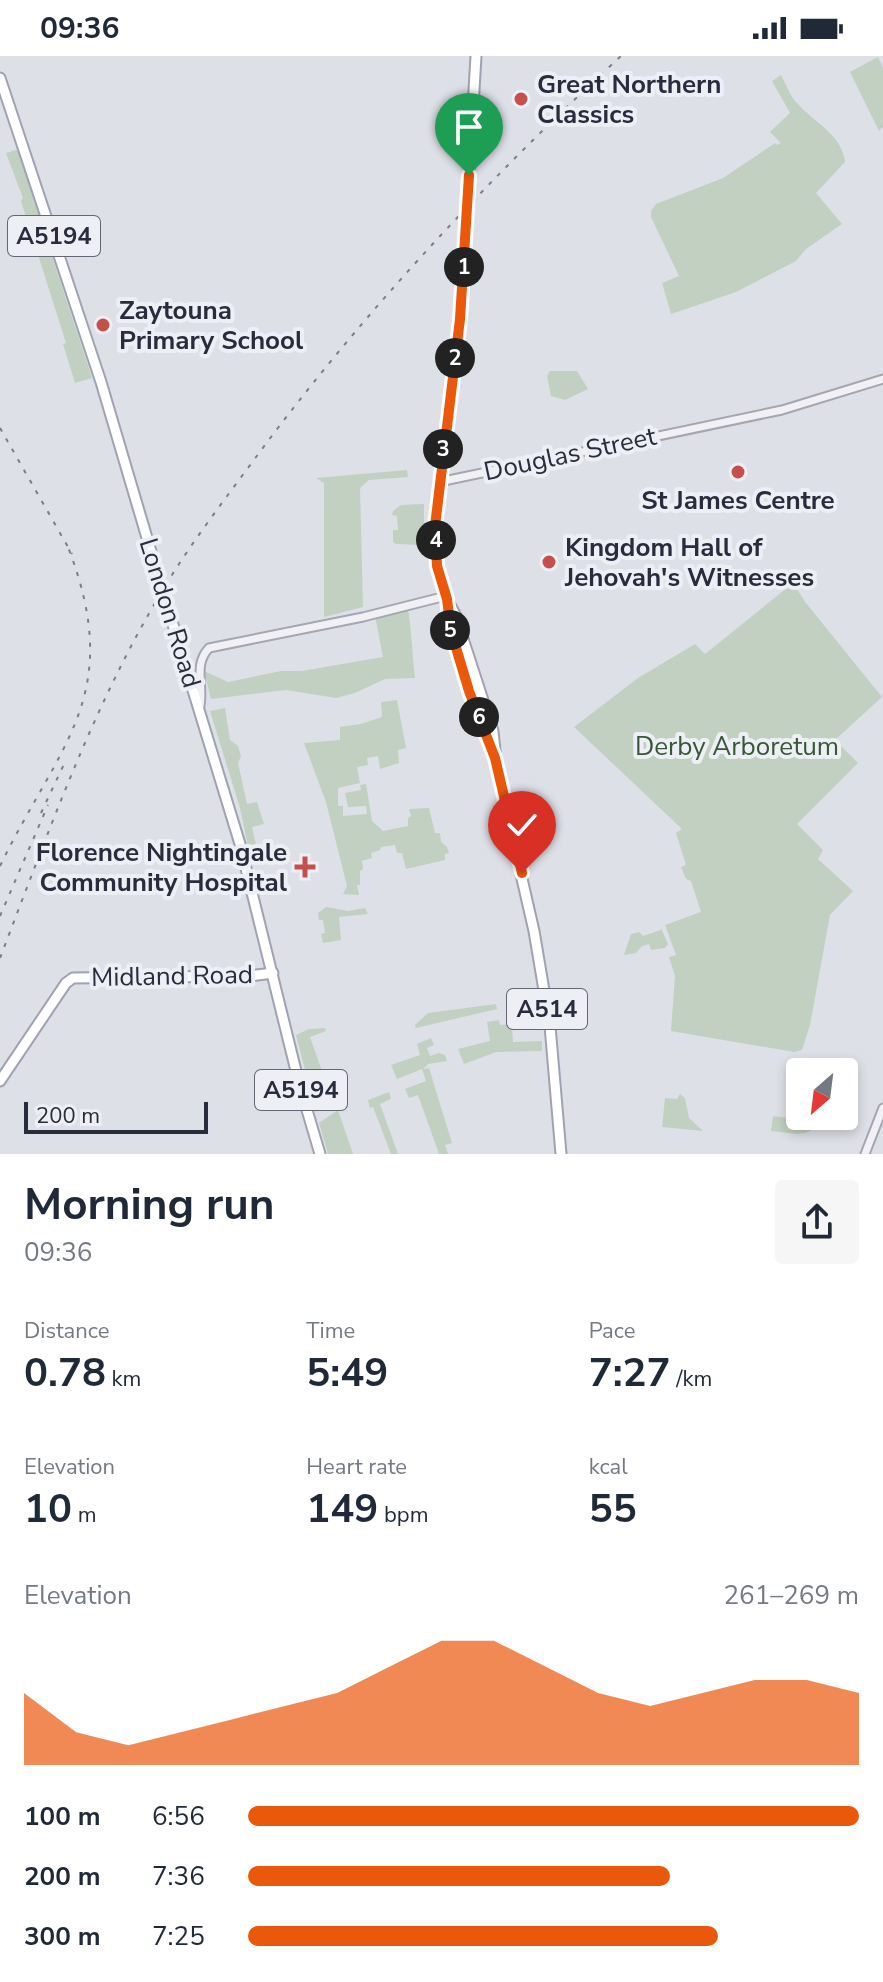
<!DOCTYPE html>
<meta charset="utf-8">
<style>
:root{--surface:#fff;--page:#f6f6f7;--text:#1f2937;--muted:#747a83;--accent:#ea580c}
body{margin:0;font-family:"Nunito Sans",sans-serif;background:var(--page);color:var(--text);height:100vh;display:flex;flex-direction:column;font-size:30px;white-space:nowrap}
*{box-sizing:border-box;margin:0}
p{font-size:26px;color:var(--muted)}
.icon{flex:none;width:44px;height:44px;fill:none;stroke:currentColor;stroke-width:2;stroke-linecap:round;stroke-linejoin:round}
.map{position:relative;height:1098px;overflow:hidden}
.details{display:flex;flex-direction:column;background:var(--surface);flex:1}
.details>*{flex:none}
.needle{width:52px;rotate:208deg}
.controls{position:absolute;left:786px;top:1002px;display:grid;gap:16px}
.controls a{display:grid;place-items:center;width:72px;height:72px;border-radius:8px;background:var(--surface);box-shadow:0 4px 12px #0003;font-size:40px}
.scale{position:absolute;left:24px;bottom:20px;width:184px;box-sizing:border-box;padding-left:8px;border:4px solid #292c3d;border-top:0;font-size:22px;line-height:28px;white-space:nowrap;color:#292c3d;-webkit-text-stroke:6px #eeeff5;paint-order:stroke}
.pin{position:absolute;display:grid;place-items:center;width:68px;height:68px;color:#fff;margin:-82px -34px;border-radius:50% 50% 50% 0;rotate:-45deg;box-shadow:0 0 8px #0007}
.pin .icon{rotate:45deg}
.km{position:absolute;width:40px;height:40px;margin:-20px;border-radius:50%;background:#222;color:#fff;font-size:22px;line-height:40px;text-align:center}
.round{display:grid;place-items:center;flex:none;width:84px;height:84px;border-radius:8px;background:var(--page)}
.summary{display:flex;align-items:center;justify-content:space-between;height:136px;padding:0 24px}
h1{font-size:44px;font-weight:700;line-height:60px}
.figures{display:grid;grid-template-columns:repeat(3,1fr);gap:12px;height:136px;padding:8px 24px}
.figures div{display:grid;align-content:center}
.figures b{font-size:40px;font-weight:700}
.figures small{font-size:22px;font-weight:400}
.figures p{font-size:22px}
.chart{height:224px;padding:16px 24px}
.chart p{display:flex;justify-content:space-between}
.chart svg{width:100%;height:144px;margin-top:8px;fill:var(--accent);opacity:.7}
ul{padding:0 24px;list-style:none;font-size:26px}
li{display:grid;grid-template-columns:128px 96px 1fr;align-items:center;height:60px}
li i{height:20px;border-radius:10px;background:var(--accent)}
.status{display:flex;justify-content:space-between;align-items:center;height:56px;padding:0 40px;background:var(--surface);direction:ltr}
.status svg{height:22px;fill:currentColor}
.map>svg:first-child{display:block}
.green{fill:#c1d0c0}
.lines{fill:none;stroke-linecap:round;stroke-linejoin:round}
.minor-casing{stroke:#a4a6b1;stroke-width:11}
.major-casing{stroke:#9ea2b2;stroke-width:13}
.minor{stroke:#f1f1f5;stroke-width:7}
.major{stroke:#fff;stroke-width:9}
.rail{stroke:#797d8f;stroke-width:2;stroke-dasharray:4 8;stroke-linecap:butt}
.major-bridge-casing{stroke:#9ea2b2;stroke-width:13;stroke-linecap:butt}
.major-bridge{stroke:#fff;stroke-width:9}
.route-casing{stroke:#fff;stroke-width:16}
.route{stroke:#ea580c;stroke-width:10}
.poi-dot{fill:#c5504b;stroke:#eeeff5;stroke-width:3}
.labels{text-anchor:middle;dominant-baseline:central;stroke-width:8;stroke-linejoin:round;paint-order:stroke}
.shield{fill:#eeeff5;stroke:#646674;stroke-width:2}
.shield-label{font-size:24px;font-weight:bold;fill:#292c3d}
.poi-label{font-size:26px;font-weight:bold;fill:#292c3d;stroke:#eeeff5;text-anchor:start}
.street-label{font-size:26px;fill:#292c3d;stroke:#eeeff5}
.park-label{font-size:26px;fill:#375737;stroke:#eeeff5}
</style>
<div class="status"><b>09:36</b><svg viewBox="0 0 49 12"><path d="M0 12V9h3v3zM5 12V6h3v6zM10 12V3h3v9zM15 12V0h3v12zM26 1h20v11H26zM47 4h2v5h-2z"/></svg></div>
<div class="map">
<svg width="883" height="1098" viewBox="0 0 883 1098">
<rect width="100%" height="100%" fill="#dee0e7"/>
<!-- green -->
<g class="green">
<polygon points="878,1 883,12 883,71 879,75 850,16"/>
<path d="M781,19c5,9 9,21 16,28 16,19 45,31 48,59l-29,31 26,31 -36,25 -10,12 -60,31 -65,22 -9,-31 17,-7 -28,-59v-6l5,-7 67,-26 52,-35 2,2 4,-2 -11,-11 20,-19 -18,-32z"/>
<polygon points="19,93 47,182 42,184 47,185 92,322 75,327 63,288 66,287 21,145 23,142 6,97"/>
<polygon points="550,315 577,315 588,333 565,344 551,340 547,320"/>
<polygon points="407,414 408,421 369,424 360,432 363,551 324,561 324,427 316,422"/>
<polygon points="424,448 424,489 396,488 393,486 393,474 398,474 397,460 392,459 393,455 401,449"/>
<polygon points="793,527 806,547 882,641 835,684 858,707 797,768 823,794 818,803 853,835 830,859 810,969 802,994 794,996 671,975 675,920 669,901 676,899 665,869 701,856 691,825 686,823 681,811 686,809 676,777 682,773 574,671 638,622 695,588 705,598"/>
<path d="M408,553c4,24 4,45 7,69l-30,1 -30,14 -19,5 -50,-8 -75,9 -7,-28 24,11 53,-11h21l81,-14 -8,-41z"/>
<polygon points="397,644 406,692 398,694 399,707 380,713 378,700 367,702 368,709 357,711 360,727 338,732 338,750 343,750 343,760 367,758 366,750 348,751 345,737 361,734 360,729 366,728 372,765 383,775 408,770 408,762 411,760 409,753 429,752 435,777 440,777 441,786 447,791 449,797 445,798 445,804 406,813 402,797 397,797 395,789 381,791 380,794 371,797 372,802 362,805 363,813 360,815 360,829 357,829 359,839 343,838 347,830 326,746 304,687 340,684 340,671 361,668 382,661 381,646"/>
<polygon points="225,652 230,684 238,690 241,700 238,707 247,748 257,746 264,768 252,771 256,789 248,790 240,752 210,655"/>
<polygon points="326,851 348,855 365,852 368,858 339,861 341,884 323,887 321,878 325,877 323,864 319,864 318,857"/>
<polygon points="660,870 668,888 665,892 651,894 649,888 642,890 636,897 624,899 631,878 639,876 643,880 661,874"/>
<polygon points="496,948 497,953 416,972 415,969 428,957"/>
<polygon points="499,964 500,969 512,968 513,986 542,985 542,995 496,996 464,1008 458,993 490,985 487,966"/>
<polygon points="325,972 326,975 310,981 330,1038 323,1051 316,1056 296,979 309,973"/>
<polygon points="431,982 434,989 427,992 430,1000 439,997 445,999 447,1005 428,1008 423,1013 429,1012 452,1087 445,1089 448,1098 439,1098 418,1039 409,1042 405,1033 426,1025 422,1013 397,1023 391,1009 420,999 417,988"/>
<polygon points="389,1036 391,1043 380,1048 398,1098 391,1098 373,1051 370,1052 368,1044"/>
<polygon points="680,1038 685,1042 689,1062 703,1075 662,1071 665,1042 677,1043"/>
<polygon points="338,1054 353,1098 328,1098 319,1067"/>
<path d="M773,1060l44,6 1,3c-12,14 -31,7 -47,6z"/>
</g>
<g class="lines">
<!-- minor casing -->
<g class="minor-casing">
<g id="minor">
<polyline points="439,426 782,354 883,323"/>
<path d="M200,650c4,-21 -7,-41 9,-58l154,-31 83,-21"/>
<polyline points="865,1098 883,1052"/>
</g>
</g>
<!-- major casing -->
<g class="major-casing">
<g id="major">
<polyline points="0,22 101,326 155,509"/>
<polyline points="469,119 476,0"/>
<polyline points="466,177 460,263 435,470 437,510 447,543 451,575 469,635 492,695"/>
<polyline points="447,543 455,558 493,675 497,714 534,875 550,970 561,1098"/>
<polyline points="170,559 240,788 299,1027 320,1098"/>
<polyline points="0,1025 66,927 73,922 249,920 273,917"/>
</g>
</g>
<!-- minor -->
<use href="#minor" class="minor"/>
<!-- major -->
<use href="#major" class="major"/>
<!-- rail -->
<g class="rail">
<polyline points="0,372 72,498"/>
<polyline points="41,757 65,706"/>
<path d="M0,810c61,-125 125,-171 68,-319"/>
<polyline points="0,860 48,749"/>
<path d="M0,902c47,-122 91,-247 158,-360 30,-52 68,-100 104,-149 107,-143 228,-272 359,-393"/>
</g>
<!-- major-bridge casing -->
<g class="major-bridge-casing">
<g id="major-bridge">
<polyline points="466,177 469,119"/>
<polyline points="155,509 170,559"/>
</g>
</g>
<!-- major-bridge -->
<use href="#major-bridge" class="major-bridge"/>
</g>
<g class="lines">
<!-- route casing -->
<g class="route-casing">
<polyline id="route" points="469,119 460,263 435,470 437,510 447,543 451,575 469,635 495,702 522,817"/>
</g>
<!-- route -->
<use href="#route" class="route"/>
</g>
<!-- markers -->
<g class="poi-dot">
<circle cx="521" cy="43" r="8"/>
<circle cx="103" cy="269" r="8"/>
<circle cx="738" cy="416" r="8"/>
<circle cx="549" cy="506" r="8"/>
<path d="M301 799h8v8h8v8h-8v8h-8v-8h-8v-8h8z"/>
</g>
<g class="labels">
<!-- shield labels -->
<g class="shield">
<rect x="8" y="160" width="92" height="40" rx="6"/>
<rect x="507" y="933" width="80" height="40" rx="6"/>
<rect x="255" y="1014" width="92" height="40" rx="6"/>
</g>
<g class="shield-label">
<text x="54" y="180">A5194</text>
<text x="547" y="953">A514</text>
<text x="301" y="1034">A5194</text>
</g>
<!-- poi labels -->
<g class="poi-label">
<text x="537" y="28">Great Northern<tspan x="537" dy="30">Classics</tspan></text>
<text x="119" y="254">Zaytouna<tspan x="119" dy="30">Primary School</tspan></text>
<text x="738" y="444" text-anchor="middle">St James Centre</text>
<text x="565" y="491">Kingdom Hall of<tspan x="565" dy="30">Jehovah's Witnesses</tspan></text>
<text x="287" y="796" text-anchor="end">Florence Nightingale<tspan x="287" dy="30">Community Hospital</tspan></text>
</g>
<!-- street labels -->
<g class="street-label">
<text transform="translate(570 398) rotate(-12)">Douglas Street</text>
<text transform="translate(170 557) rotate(73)">London Road</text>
<text transform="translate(172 920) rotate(-1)">Midland Road</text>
</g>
<!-- park labels -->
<g class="park-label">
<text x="737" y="690">Derby Arboretum</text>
</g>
</g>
</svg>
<div class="controls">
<a><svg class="needle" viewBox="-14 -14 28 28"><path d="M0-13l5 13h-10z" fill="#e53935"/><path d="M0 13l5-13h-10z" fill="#747a83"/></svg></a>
</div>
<div class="scale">200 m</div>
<div class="pin" style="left:469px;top:119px;background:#1e9e55"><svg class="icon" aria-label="arrive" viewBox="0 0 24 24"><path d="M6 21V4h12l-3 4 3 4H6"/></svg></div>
<div class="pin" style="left:522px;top:817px;background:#d93025"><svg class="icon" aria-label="check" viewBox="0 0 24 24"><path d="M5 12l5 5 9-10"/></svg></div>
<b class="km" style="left:464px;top:211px">1</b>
<b class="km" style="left:455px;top:302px">2</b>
<b class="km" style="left:443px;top:393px">3</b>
<b class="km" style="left:436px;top:484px">4</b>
<b class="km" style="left:450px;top:574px">5</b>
<b class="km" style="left:479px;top:661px">6</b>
</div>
<section class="details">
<div class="summary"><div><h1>Morning run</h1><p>09:36</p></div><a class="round"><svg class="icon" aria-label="share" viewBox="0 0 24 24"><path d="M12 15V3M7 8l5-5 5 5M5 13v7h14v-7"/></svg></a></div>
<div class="figures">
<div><p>Distance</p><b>0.78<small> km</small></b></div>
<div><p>Time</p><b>5:49</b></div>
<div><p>Pace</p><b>7:27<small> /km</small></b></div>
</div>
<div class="figures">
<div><p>Elevation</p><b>10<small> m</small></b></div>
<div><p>Heart rate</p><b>149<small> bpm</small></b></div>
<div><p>kcal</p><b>55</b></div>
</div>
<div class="chart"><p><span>Elevation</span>261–269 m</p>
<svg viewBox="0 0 160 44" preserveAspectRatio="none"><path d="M0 44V22L10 34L20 38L30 34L40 30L50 26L60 22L70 14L80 6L90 6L100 14L110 22L120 26L130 22L140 18L150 18L160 22V44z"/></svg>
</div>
<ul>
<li><b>100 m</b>6:56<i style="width:100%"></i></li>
<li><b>200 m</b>7:36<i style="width:69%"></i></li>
<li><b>300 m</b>7:25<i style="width:77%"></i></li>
</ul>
</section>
